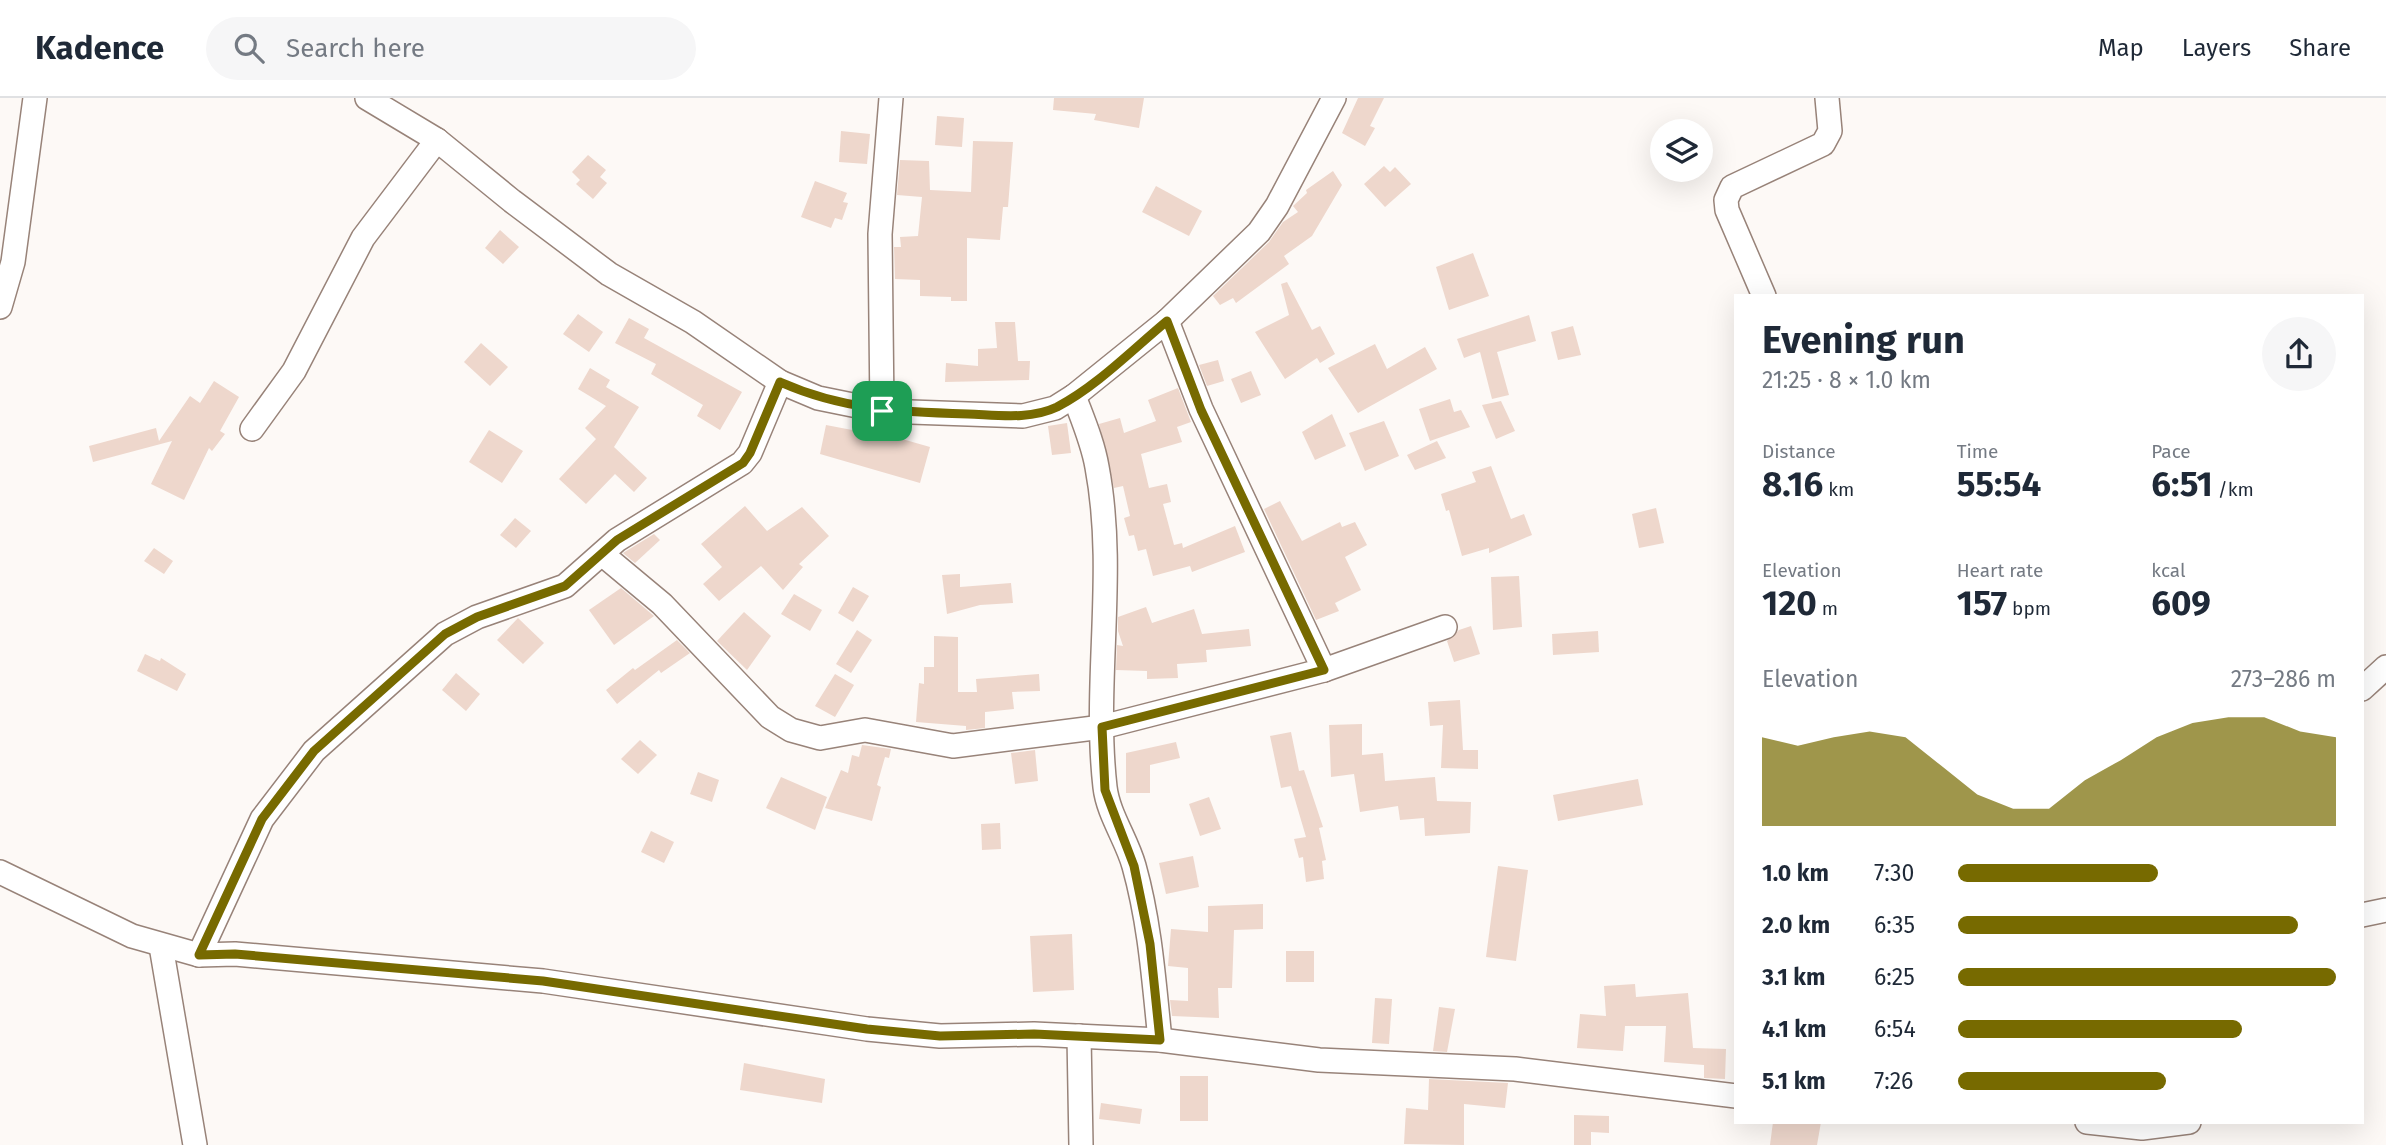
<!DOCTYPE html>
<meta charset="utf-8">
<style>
:root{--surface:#fff;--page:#f6f6f7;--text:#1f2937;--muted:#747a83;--line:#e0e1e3;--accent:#776a00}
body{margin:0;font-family:"Fira Sans",sans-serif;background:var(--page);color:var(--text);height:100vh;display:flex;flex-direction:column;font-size:26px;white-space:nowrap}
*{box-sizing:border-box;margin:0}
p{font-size:23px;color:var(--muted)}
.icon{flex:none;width:38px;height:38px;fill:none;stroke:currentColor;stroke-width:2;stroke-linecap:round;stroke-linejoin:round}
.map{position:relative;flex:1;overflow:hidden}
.panel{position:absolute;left:1734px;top:196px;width:630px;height:830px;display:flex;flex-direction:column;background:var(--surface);border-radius:0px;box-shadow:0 7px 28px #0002}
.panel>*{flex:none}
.fabs{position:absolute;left:1650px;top:21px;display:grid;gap:14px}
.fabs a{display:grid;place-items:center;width:63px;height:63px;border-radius:50%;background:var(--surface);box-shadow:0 7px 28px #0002;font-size:35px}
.pin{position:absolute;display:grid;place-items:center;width:60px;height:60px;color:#fff;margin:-30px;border-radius:14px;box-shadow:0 4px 10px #0006}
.round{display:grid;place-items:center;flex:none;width:74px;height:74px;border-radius:37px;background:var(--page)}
.headline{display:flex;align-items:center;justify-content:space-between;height:119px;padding:0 28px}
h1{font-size:38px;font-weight:700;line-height:52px}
.metrics{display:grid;grid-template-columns:repeat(3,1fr);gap:10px;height:119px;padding:7px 28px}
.metrics div{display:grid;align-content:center}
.metrics b{font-size:35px;font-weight:700}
.metrics small{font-size:19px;font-weight:400}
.metrics p{font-size:19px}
.chart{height:196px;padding:14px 28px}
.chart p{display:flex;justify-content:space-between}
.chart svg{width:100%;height:126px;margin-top:7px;fill:var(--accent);opacity:.7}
ul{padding:0 28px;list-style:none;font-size:23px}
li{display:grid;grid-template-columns:112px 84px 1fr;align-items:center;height:52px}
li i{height:18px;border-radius:9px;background:var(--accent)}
header{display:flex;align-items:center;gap:42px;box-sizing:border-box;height:98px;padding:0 35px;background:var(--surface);border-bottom:2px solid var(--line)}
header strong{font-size:33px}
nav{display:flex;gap:38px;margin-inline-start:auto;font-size:24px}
.search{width:490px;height:63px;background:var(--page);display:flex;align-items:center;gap:18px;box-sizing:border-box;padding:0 24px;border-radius:38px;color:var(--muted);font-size:26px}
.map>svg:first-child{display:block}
.building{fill:#eed7cc}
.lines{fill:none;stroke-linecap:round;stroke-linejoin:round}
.street-casing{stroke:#988379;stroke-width:26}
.street{stroke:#fff;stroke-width:23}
.route-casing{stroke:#fff;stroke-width:14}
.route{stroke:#776a00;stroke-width:9}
</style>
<header>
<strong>Kadence</strong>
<div class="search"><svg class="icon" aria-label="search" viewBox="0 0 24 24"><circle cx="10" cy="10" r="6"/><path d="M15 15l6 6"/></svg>Search here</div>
<nav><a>Map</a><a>Layers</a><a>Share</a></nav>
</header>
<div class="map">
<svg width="2386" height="1047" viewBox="0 0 2386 1047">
<rect width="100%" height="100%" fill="#fdf9f6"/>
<!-- building -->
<g class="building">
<polygon points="1054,0 1144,0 1139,30 1094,22 1096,16 1053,12"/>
<polygon points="1358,0 1384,0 1370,28 1375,30 1365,48 1342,35"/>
<polygon points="937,18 964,20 962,49 935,47"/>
<polygon points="841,33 870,36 867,66 839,64"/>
<polygon points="973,43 1013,44 1008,109 1003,109 1000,142 967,140 967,203 951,203 951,199 920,198 920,182 895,181 894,149 901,149 900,139 918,138 922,99 897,97 900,62 929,63 930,92 971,94"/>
<polygon points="588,57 606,72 600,79 607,85 593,101 576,86 580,82 572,74"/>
<polygon points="1384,68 1390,74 1395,69 1411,86 1385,109 1364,86"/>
<polygon points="1333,73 1342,87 1312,138 1284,158 1289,166 1236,205 1233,200 1220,207 1213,198 1269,144 1283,124 1298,114 1293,108 1307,95 1306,92"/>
<polygon points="815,83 847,95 843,104 848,105 842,122 835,120 831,130 801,119"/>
<polygon points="1156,88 1202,113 1189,138 1142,114"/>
<polygon points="500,132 519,149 503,166 485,150"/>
<polygon points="1473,155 1489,198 1449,212 1436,169"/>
<polygon points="1287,184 1312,232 1320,228 1335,256 1320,265 1317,260 1285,281 1255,234 1289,217 1281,186"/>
<polygon points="578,216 603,234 589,254 563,236"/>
<polygon points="1529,217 1536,243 1497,254 1509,297 1492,301 1480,254 1464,260 1457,241"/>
<polygon points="629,220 649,231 644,240 742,294 720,332 697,318 703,307 651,276 656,266 615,245"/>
<polygon points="995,224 1015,224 1018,263 1030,263 1029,282 945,284 946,265 978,268 978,251 997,250"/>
<polygon points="1573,228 1581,257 1558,262 1551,234"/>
<polygon points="481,245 508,269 490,288 464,264"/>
<polygon points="1375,246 1387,271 1425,249 1437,271 1358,315 1328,270"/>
<polygon points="1218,262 1224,283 1207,288 1199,267"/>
<polygon points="590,270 610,282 606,289 639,309 614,349 647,380 634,394 615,376 586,406 559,381 596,341 585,330 606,308 578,291"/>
<polygon points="1251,273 1261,297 1241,305 1231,281"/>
<polygon points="214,283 239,299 220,333 225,336 212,353 209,350 184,402 151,386 172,343 93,364 89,348 156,330 159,343 190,298 200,305"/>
<polygon points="1178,290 1191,324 1177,329 1182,344 1141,356 1149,390 1167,386 1171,404 1163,406 1174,447 1182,445 1183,450 1235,428 1245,454 1192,474 1190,468 1153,478 1146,451 1138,453 1134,437 1129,438 1124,420 1130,418 1123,388 1114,390 1099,326 1120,320 1124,335 1156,323 1148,302"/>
<polygon points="1450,301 1454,314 1461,312 1470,329 1430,343 1419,311"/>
<polygon points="1501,303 1515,333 1496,341 1482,307"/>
<polygon points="1332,316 1346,348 1315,362 1302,334"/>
<polygon points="1384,323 1399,358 1365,373 1349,335"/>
<polygon points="1067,325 1071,355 1052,357 1048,328"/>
<polygon points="826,327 873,336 874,333 930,349 920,385 820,356"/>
<polygon points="489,332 523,353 502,385 469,364"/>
<polygon points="1437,343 1446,360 1415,372 1407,357"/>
<polygon points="1491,368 1511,421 1524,416 1532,437 1489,455 1489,450 1462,458 1449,412 1446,413 1441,396 1476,384 1472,374"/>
<polygon points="1280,403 1302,443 1340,424 1342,429 1355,424 1367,447 1345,459 1361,492 1335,505 1339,513 1316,522 1264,411"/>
<polygon points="745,408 767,433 802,409 829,438 799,466 803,469 783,492 761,468 719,503 703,486 722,469 701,446"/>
<polygon points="1656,410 1664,445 1639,450 1632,416"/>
<polygon points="515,420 531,433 516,450 500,437"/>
<polygon points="654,436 660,442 635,465 623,455"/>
<polygon points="154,450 173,463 164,476 144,463"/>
<polygon points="960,476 960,489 1011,485 1013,505 980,507 947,516 942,477"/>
<polygon points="1519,478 1522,529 1493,532 1491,479"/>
<polygon points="853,489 869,498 853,524 838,515"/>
<polygon points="621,490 654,518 614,547 589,512"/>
<polygon points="794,496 822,512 810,533 781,516"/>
<polygon points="1146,509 1152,525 1194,511 1202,536 1249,531 1251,548 1206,552 1207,564 1177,566 1178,580 1147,581 1147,573 1116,572 1117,547 1123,548 1118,533 1118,519"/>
<polygon points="744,514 771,538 747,572 717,543"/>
<polygon points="518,520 544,545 523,566 497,542"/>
<polygon points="1471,528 1480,556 1454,564 1447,543 1459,532"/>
<polygon points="857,532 872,542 851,575 836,566"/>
<polygon points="1598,533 1599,554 1553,557 1552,536"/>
<polygon points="934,538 958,539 958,594 977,594 976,581 1039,576 1040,593 1012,594 1014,611 985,614 985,630 966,632 966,628 916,624 919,585 924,586 924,569 934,569"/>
<polygon points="677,542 690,555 661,575 659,572 617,606 606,592 633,570 635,572"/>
<polygon points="145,556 160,563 161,560 186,576 177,593 137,573"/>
<polygon points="456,575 480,596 466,613 442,592"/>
<polygon points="835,576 854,587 835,619 815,608"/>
<polygon points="1460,602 1463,652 1478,652 1478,671 1441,670 1443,627 1430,628 1428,604"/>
<polygon points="1362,626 1362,657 1383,655 1385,683 1435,679 1437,703 1471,704 1470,735 1425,738 1424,720 1400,722 1398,708 1360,714 1354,676 1331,679 1329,627"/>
<polygon points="1291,634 1299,673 1304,672 1323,729 1319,730 1326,762 1322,763 1324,781 1306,784 1303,759 1299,760 1294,741 1306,739 1291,688 1281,690 1270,638"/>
<polygon points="640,642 657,657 638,676 621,661"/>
<polygon points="1176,644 1180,660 1150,667 1150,695 1126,695 1126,655"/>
<polygon points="862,647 891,651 889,660 885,659 877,687 881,689 872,723 825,710 841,672 848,675 852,657 859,659"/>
<polygon points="1035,652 1038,683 1015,686 1011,655"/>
<polygon points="698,674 719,682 712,704 690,696"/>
<polygon points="781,679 827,699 815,732 766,710"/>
<polygon points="1638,681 1643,707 1558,723 1553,697"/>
<polygon points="1209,699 1221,731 1200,738 1189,706"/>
<polygon points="1000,725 1001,751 982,752 981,726"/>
<polygon points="651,733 674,744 664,765 641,754"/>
<polygon points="1193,758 1199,789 1166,796 1159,765"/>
<polygon points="1498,768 1528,772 1516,863 1486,859"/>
<polygon points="1263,806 1263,831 1234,832 1232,890 1218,890 1219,920 1172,918 1170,902 1188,903 1188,870 1168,868 1171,831 1208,834 1208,808"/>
<polygon points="1072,836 1074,892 1033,894 1030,838"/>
<rect x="1286" y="853" width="28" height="31"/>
<polygon points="1635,886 1636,899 1688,895 1693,950 1726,951 1725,981 1704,980 1704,967 1664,964 1666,928 1625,928 1623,953 1577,950 1580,916 1606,918 1604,888"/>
<polygon points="1375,900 1392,901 1389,946 1372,945"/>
<polygon points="1439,909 1455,911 1447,954 1433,953"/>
<polygon points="744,965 825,981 822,1005 740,992"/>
<rect x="1180" y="978" width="28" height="45"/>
<polygon points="1429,981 1508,985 1505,1010 1464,1006 1464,1047 1404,1046 1406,1010 1428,1012"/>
<polygon points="1101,1005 1142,1011 1140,1026 1099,1021"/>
<polygon points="1574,1017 1609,1018 1609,1035 1591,1034 1591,1047 1574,1047"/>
<polygon points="1773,1024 1821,1024 1817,1047 1770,1047"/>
</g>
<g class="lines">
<!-- street casing -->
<g class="street-casing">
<g id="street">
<polyline points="367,0 437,42 512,103 609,176 693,224 780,284 818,300 882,313 1023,318 1055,310 1074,298 1167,223 1259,134 1277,108 1334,0"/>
<polyline points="1764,198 1727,112 1726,102 1732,89 1823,46 1830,33 1827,0"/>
<polyline points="0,209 13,164 35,0"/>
<polyline points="1167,223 1201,311 1324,572"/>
<path d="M1074,298c9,24 19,47 23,71 20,106 -4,214 8,320 3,27 22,53 29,79 16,57 20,116 26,174"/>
<polyline points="882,313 880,136 891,0"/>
<polyline points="252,331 294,273 363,140 437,42"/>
<polyline points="602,456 662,506 770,619 791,632 820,640 865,632 953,648 1102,629 1324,572 1445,529"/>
<polyline points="2362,591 2386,569"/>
<polyline points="0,774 132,838 199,857 235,856 543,883 867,931 940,938 1034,936 1160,942 1319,962 1515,971 1736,998"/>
<polyline points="2362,817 2386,812"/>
<polyline points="161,848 195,1047"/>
<polyline points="199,857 262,721 314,653 445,536 477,519 565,488 617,442 742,365 750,355 780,284"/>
<polyline points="1079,938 1081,1047"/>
<polyline points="2087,1024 2142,1030 2189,1024"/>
</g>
</g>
<!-- street -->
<use href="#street" class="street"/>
</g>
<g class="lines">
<!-- route casing -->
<g class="route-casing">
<path id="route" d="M1167,223l34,89 123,260 -222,57 3,63 29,76 16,78 10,96 -126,-6 -94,2 -73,-7 -324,-48 -308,-27 -36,1 63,-136 52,-68 131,-117 32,-17 88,-31 52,-46 126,-77 7,-10 30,-71c63,28 120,30 188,32 29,1 62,6 89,-7 40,-21 75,-57 110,-86z"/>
</g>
<!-- route -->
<use href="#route" class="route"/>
</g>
</svg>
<div class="fabs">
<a><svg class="icon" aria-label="layers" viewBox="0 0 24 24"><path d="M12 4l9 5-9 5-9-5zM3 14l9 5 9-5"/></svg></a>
</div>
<div class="pin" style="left:882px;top:313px;background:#1e9e55"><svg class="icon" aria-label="arrive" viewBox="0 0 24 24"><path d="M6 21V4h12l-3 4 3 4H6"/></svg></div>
<section class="panel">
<div class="headline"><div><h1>Evening run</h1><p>21:25 · 8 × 1.0 km</p></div><a class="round"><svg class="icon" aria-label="share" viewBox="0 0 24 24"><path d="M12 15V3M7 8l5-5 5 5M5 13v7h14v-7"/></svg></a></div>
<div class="metrics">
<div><p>Distance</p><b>8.16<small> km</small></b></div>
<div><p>Time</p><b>55:54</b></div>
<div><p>Pace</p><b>6:51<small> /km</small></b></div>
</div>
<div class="metrics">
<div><p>Elevation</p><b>120<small> m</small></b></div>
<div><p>Heart rate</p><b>157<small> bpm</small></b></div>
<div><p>kcal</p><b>609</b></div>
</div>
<div class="chart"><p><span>Elevation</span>273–286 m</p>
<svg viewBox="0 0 160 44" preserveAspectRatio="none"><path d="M0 44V13L10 16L20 13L30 11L40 13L50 23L60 33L70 38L80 38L90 28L100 21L110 13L120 8L130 6L140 6L150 11L160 13V44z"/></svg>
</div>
<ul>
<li><b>1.0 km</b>7:30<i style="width:53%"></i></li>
<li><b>2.0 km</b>6:35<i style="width:90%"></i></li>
<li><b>3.1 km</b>6:25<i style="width:100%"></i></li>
<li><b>4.1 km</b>6:54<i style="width:75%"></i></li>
<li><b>5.1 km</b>7:26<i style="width:55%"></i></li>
</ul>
</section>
</div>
